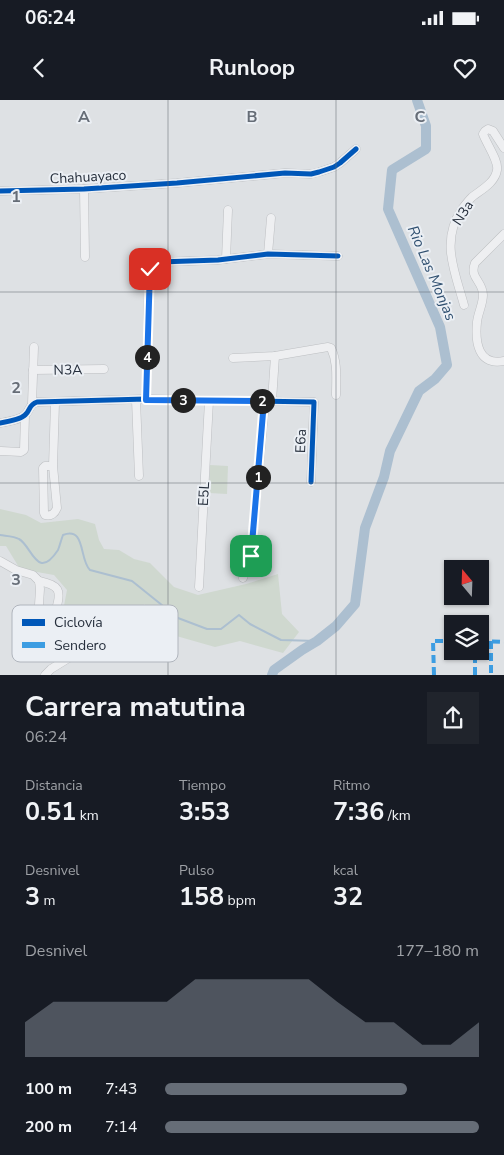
<!DOCTYPE html>
<html lang="es">
<meta charset="utf-8">
<style>
:root{--surface:#171b24;--page:#20242c;--text:#f1f3f6;--muted:#9ea1a6;--accent:#666d77}
body{margin:0;font-family:"Nunito Sans",sans-serif;background:var(--page);color:var(--text);height:100vh;display:flex;flex-direction:column;font-size:19px;white-space:nowrap}
*{box-sizing:border-box;margin:0}
p{font-size:16px;color:var(--muted)}
.icon{flex:none;width:28px;height:28px;fill:none;stroke:currentColor;stroke-width:2;stroke-linecap:round;stroke-linejoin:round}
.map{position:relative;height:575px;overflow:hidden}
.panel{display:flex;flex-direction:column;background:var(--surface);flex:1}
.panel>*{flex:none}
.needle{width:32px;rotate:341deg}
.tools{position:absolute;left:444px;top:460px;display:grid;gap:10px}
.tools a{display:grid;place-items:center;width:45px;height:45px;border-radius:0px;background:var(--surface);box-shadow:0 1px 4px #0004;font-size:25px}
.pin{position:absolute;display:grid;place-items:center;width:42px;height:42px;color:#fff;margin:-21px;border-radius:10px;box-shadow:0 2px 8px #0006}
.km{position:absolute;width:25px;height:25px;margin:-12px;border-radius:50%;background:#222;color:#fff;font-size:14px;line-height:25px;text-align:center}
.round{display:grid;place-items:center;flex:none;width:52px;height:52px;border-radius:0px;background:var(--page)}
.headline{display:flex;align-items:center;justify-content:space-between;height:85px;padding:0 25px}
h1{font-size:28px;font-weight:700;line-height:38px}
.figures{display:grid;grid-template-columns:repeat(3,1fr);gap:8px;height:85px;padding:5px 25px}
.figures div{display:grid;align-content:center}
.figures b{font-size:25px;font-weight:700}
.figures small{font-size:14px;font-weight:400}
.figures p{font-size:14px}
.chart{height:140px;padding:10px 25px}
.chart p{display:flex;justify-content:space-between}
.chart svg{width:100%;height:90px;margin-top:5px;fill:var(--accent);opacity:.7}
ul{padding:0 25px;list-style:none;font-size:16px}
li{display:grid;grid-template-columns:80px 60px 1fr;align-items:center;height:38px}
li i{height:12px;border-radius:6px;background:var(--accent)}
.status{display:flex;justify-content:space-between;align-items:center;height:35px;padding:0 25px;background:var(--surface);direction:ltr}
.status svg{height:14px;fill:currentColor}
header{display:flex;justify-content:space-between;align-items:center;height:65px;padding:0 25px;background:var(--surface);font-size:22px;font-weight:700}
.map>svg:first-child{display:block}
.green{fill:#cfd8cf}
.lines{fill:none;stroke-linecap:round;stroke-linejoin:round}
.stream{stroke:#acbfd0;stroke-width:2}
.river{stroke:#acbfd0;stroke-width:10}
.minor-casing{stroke:#bdbfc2;stroke-width:9}
.minor{stroke:#eeeff1;stroke-width:8}
.quiet{stroke:#3c9de2;stroke-width:4;stroke-dasharray:8 4;stroke-linecap:butt}
.cycleway-casing{stroke:#ebeff4;stroke-width:8}
.cycleway{stroke:#0057b8;stroke-width:5}
.route-casing{stroke:#fff;stroke-width:10}
.route{stroke:#1a73e8;stroke-width:6}
.grid{fill:none;stroke:#666d77;stroke-width:1;stroke-opacity:0.55}
.labels{text-anchor:middle;dominant-baseline:central;stroke-width:4;stroke-linejoin:round;paint-order:stroke}
.street-label{font-size:14px;fill:#262f3c;stroke:#ebeff4}
.water-label{font-size:15px;font-style:italic;fill:#305070;stroke:#ebeff4}
.key{fill:#ebeff4;stroke:#b0b5bd;stroke-width:1}
.key-label{font-size:14px;fill:#262f3c}
.grid-label{font-size:16px;text-anchor:middle;font-weight:bold;fill:#666d77;stroke:#ebeff4;stroke-width:4;stroke-linejoin:round;paint-order:stroke}
</style>
<div class="status"><b>06:24</b><svg viewBox="0 0 49 12"><path d="M0 12V9h3v3zM5 12V6h3v6zM10 12V3h3v9zM15 12V0h3v12zM26 1h20v11H26zM47 4h2v5h-2z"/></svg></div>
<header><svg class="icon" aria-label="back" viewBox="0 0 24 24"><path d="M15 5l-7 7 7 7"/></svg>Runloop<svg class="icon" aria-label="heart" viewBox="0 0 24 24"><path d="M12 20l-8-8c-3-5 5-10 8-4 3-6 11-1 8 4z"/></svg></header>
<div class="map">
<svg width="504" height="575" viewBox="0 0 504 575">
<rect width="100%" height="100%" fill="#dee1e4"/>
<!-- green -->
<g class="green">
<polygon points="210,365 228,366 227,394 209,393"/>
<polygon points="0,409 26,415 41,423 78,419 95,424 99,440 104,449 119,450 134,459 150,463 174,487 198,495 246,484 278,474 282,514 299,532 283,553 240,541 215,547 173,535 144,504 135,551 58,537 67,490 54,475 20,469 6,446 0,446"/>
</g>
<g class="lines">
<!-- stream -->
<path class="stream" d="M0,435c6,1 14,1 19,4 13,7 18,43 39,11 2,-5 3,-10 5,-15 23,-9 16,25 27,35l42,11 46,37 29,11h14l18,-14 11,9 31,16 36,1"/>
<!-- river -->
<polyline class="river" points="272,575 274,570 302,550 317,541 336,526 355,504 365,428 384,377 390,351 419,291 435,279 447,265 440,227 388,109 392,70 426,49 426,26 417,0"/>
<!-- minor casing -->
<g class="minor-casing">
<g id="minor">
<polyline points="84,89 85,157"/>
<polyline points="0,91 84,89 177,83 285,73 311,74 319,72 334,67 340,63 356,49"/>
<path d="M504,134l-29,29c-6,15 8,18 8,32 0,9 -5,18 -6,27 -2,20 1,44 27,39"/>
<polyline points="268,154 271,118"/>
<polyline points="226,159 228,110"/>
<path d="M464,205c-9,-33 -24,-64 -2,-96 3,-4 6,-8 10,-12 9,-7 23,-14 25,-27 2,-9 -11,-27 -14,-36l2,-3 3,-2 5,2 11,17"/>
<path d="M233,258l42,-2 41,-7 12,-2 3,1c7,15 5,30 5,47"/>
<polyline points="33,270 104,269"/>
<path d="M146,299l3,-127c1,-6 5,-9 11,-10l58,-2 50,-6 70,2"/>
<polyline points="136,300 139,376"/>
<polyline points="272,301 275,256"/>
<polyline points="32,304 34,247"/>
<path d="M0,323c6,-1 21,-4 25,-8 6,-5 3,-10 12,-13l109,-3 168,3 -3,80"/>
<polyline points="1,351 21,352 24,350 25,315"/>
<path d="M53,366h-8l-2,2 1,45 1,2c6,2 10,-2 12,-7l-4,-42 2,-63"/>
<polyline points="0,461 16,470 33,475 39,481 40,489 38,520"/>
<polyline points="243,478 251,456 265,301"/>
<path d="M39,481c20,4 23,9 17,28 -1,4 -1,8 -3,12 -5,8 -7,8 -9,18l5,6c8,2 20,0 25,8l-2,3 -21,13 -6,6"/>
<polyline points="199,487 209,301"/>
</g>
</g>
<!-- minor -->
<use href="#minor" class="minor"/>
<!-- quiet -->
<g class="quiet">
<polyline points="480,541 504,542"/>
<polyline points="491,541 491,575"/>
<polyline points="434,575 433,541 452,541"/>
<polyline points="475,575 475,551"/>
</g>
<!-- cycleway casing -->
<g class="cycleway-casing">
<g id="cycleway">
<polyline points="0,91 84,89 177,83 285,73 311,74 319,72 334,67 340,63 356,49"/>
<path d="M146,299l3,-127c1,-6 5,-9 11,-10l58,-2 50,-6 70,2"/>
<path d="M0,323c6,-1 21,-4 25,-8 6,-5 3,-10 12,-13l109,-3 168,3 -3,80"/>
</g>
</g>
<!-- cycleway -->
<use href="#cycleway" class="cycleway"/>
</g>
<g class="lines">
<!-- route casing -->
<g class="route-casing">
<polyline id="route" points="150,169 146,300 264,301 251,456"/>
</g>
<!-- route -->
<use href="#route" class="route"/>
</g>
<!-- grid -->
<path class="grid" d="M168,0v575M336,0v575M0,192h504M0,383h504"/>
<g class="labels">
<!-- street labels -->
<g class="street-label">
<text transform="translate(88 77) rotate(-3)">Chahuayaco</text>
<text transform="translate(463 113) rotate(-57)">N3a</text>
<text transform="translate(68 270) rotate(-1)">N3A</text>
<text transform="translate(301 341) rotate(-88)">E6a</text>
<text transform="translate(204 394) rotate(-87)">E5L</text>
</g>
<!-- water labels -->
<g class="water-label">
<text transform="translate(432 173) rotate(67)">Rio Las Monjas</text>
</g>
</g>
<!-- legend -->
<rect x="12" y="505" width="166" height="57" rx="8" class="key"/>
<rect x="22" y="519" width="23" height="7" fill="#0057b8"/>
<rect x="22" y="542" width="23" height="6" fill="#3c9de2"/>
<g class="key-label">
<text x="54" y="527">Ciclovía</text>
<text x="54" y="550">Sendero</text>
</g>
<g class="grid-label">
<text x="84" y="22">A</text>
<text x="252" y="22">B</text>
<text x="420" y="22">C</text>
<text x="16" y="102">1</text>
<text x="16" y="293">2</text>
<text x="16" y="485">3</text>
</g>
</svg>
<div class="tools">
<a><svg class="needle" viewBox="-14 -14 28 28"><path d="M0-13l5 13h-10z" fill="#e53935"/><path d="M0 13l5-13h-10z" fill="#9ea1a6"/></svg></a>
<a><svg class="icon" aria-label="layers" viewBox="0 0 24 24"><path d="M12 4l9 5-9 5-9-5zM3 14l9 5 9-5"/></svg></a>
</div>
<div class="pin" style="left:251px;top:456px;background:#1e9e55"><svg class="icon" aria-label="arrive" viewBox="0 0 24 24"><path d="M6 21V4h12l-3 4 3 4H6"/></svg></div>
<div class="pin" style="left:150px;top:169px;background:#d93025"><svg class="icon" aria-label="check" viewBox="0 0 24 24"><path d="M5 12l5 5 9-10"/></svg></div>
<b class="km" style="left:258px;top:377px">1</b>
<b class="km" style="left:262px;top:301px">2</b>
<b class="km" style="left:183px;top:300px">3</b>
<b class="km" style="left:147px;top:257px">4</b>
</div>
<section class="panel">
<div class="headline"><div><h1>Carrera matutina</h1><p>06:24</p></div><a class="round"><svg class="icon" aria-label="share" viewBox="0 0 24 24"><path d="M12 15V3M7 8l5-5 5 5M5 13v7h14v-7"/></svg></a></div>
<div class="figures">
<div><p>Distancia</p><b>0.51<small> km</small></b></div>
<div><p>Tiempo</p><b>3:53</b></div>
<div><p>Ritmo</p><b>7:36<small> /km</small></b></div>
</div>
<div class="figures">
<div><p>Desnivel</p><b>3<small> m</small></b></div>
<div><p>Pulso</p><b>158<small> bpm</small></b></div>
<div><p>kcal</p><b>32</b></div>
</div>
<div class="chart"><p><span>Desnivel</span>177–180 m</p>
<svg viewBox="0 0 160 44" preserveAspectRatio="none"><path d="M0 44V27L10 17L20 17L30 17L40 17L50 17L60 6L70 6L80 6L90 6L100 6L110 17L120 27L130 27L140 38L150 38L160 27V44z"/></svg>
</div>
<ul>
<li><b>100 m</b>7:43<i style="width:77%"></i></li>
<li><b>200 m</b>7:14<i style="width:100%"></i></li>
</ul>
</section>
